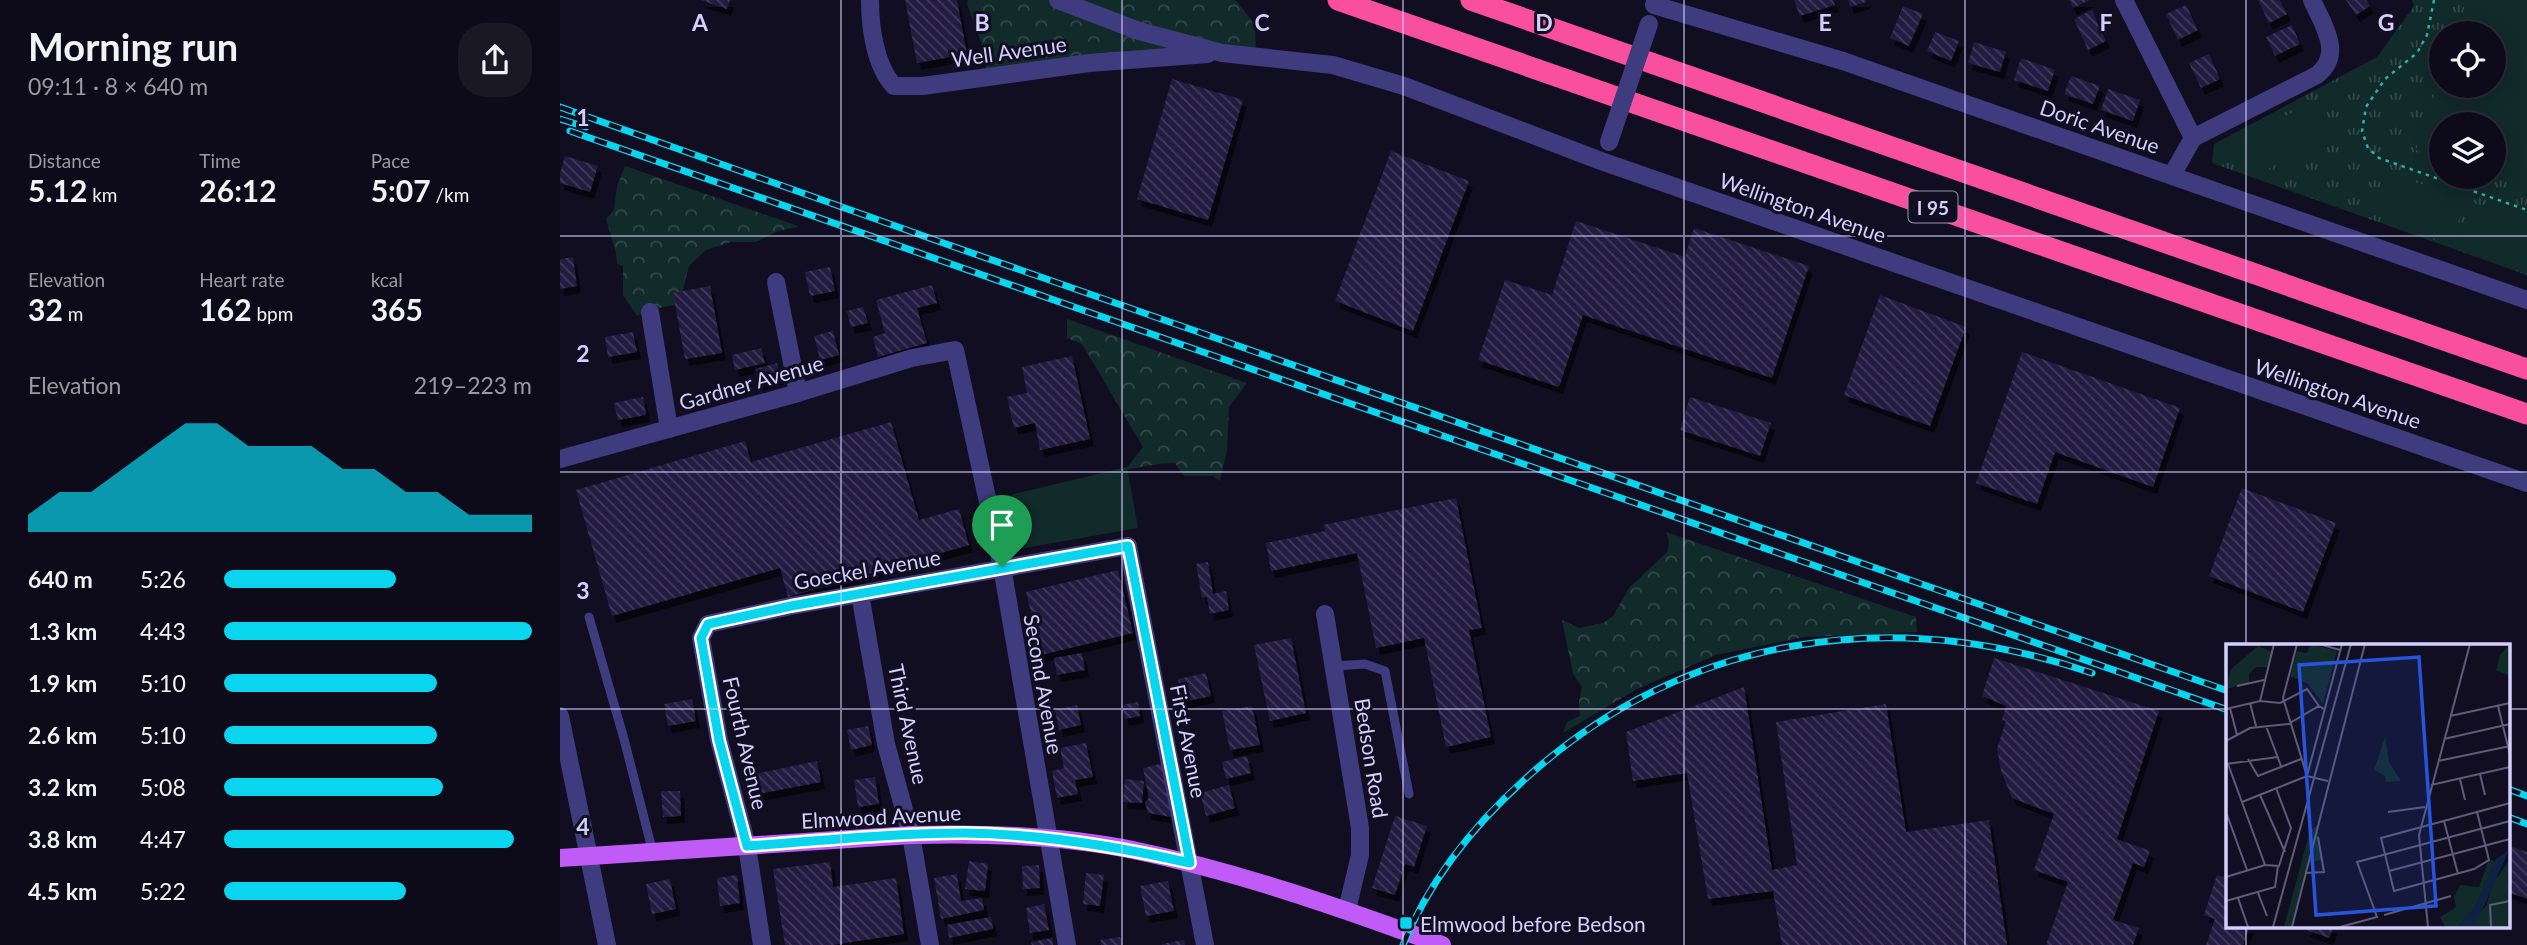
<!DOCTYPE html>
<meta charset="utf-8">
<style>
:root{--surface:#0d0a19;--page:#1b1826;--text:#f1f3f6;--muted:#9a9aa2;--line:#2d2b38;--accent:#09d5ef}
body{margin:0;font-family:Lato,sans-serif;background:var(--page);color:var(--text);height:100vh;display:flex;flex-direction:column;font-size:26px;white-space:nowrap}
*{box-sizing:border-box;margin:0}
p{font-size:23px;color:var(--muted)}
.icon{flex:none;width:38px;height:38px;fill:none;stroke:currentColor;stroke-width:2;stroke-linecap:round;stroke-linejoin:round}
.map{position:relative;flex:1;overflow:hidden}
.side{display:flex;flex-direction:column;background:var(--surface);width:560px}
.side>*{flex:none}
.fabs{position:absolute;left:1869px;top:21px;display:grid;gap:14px}
.fabs a{display:grid;place-items:center;width:77px;height:77px;border-radius:50%;background:var(--surface);box-shadow:0 4px 18px #0003,0 0 0 2px var(--line);font-size:35px}
.pin{position:absolute;display:grid;place-items:center;width:60px;height:60px;color:#fff;margin:-72px -30px;border-radius:50% 50% 50% 0;rotate:-45deg;box-shadow:0 0 7px #0007}
.pin .icon{rotate:45deg}
.round{display:grid;place-items:center;flex:none;width:74px;height:74px;border-radius:28px;background:var(--page)}
.summary{display:flex;align-items:center;justify-content:space-between;height:119px;padding:0 28px}
h1{font-size:38px;font-weight:700;line-height:52px}
.stats{display:grid;grid-template-columns:repeat(3,1fr);gap:10px;height:119px;padding:7px 28px}
.stats div{display:grid;align-content:center}
.stats b{font-size:30px;font-weight:700}
.stats small{font-size:19px;font-weight:400}
.stats p{font-size:19px}
.chart{height:196px;padding:14px 28px}
.chart p{display:flex;justify-content:space-between}
.chart svg{width:100%;height:126px;margin-top:7px;fill:var(--accent);opacity:.7}
ul{padding:0 28px;list-style:none;font-size:23px}
li{display:grid;grid-template-columns:112px 84px 1fr;align-items:center;height:52px}
li i{height:18px;border-radius:9px;background:var(--accent)}
main{display:flex;flex:1;min-height:0}
.map>svg:first-child{display:block}
.forest{fill:url(#forest-crowns)}
.park{fill:url(#park-tufts);fill-rule:evenodd}
.pitch{fill:#112a2a}
.building{fill:url(#building-back-hatch);filter:url(#shadow)}
.lines{fill:none;stroke-linecap:round;stroke-linejoin:round}
.path{stroke:#33aea8;stroke-width:2.5;stroke-dasharray:3.5 5;stroke-linecap:butt}
.service{stroke:#3e3b7e;stroke-width:9}
.minor{stroke:#3e3b7e;stroke-width:18}
.primary{stroke:#c05bf8;stroke-width:18}
.motorway{stroke:#f84f9e;stroke-width:21}
.rail-casing{stroke:#09d5ef;stroke-width:7}
.rail{stroke:#110e21;stroke-width:4.5;stroke-dasharray:13;stroke-linecap:butt}
.minor-bridge{stroke:#3e3b7e;stroke-width:18}
.route-casing{stroke:#fff;stroke-width:14}
.route{stroke:#09d5ef;stroke-width:9}
.grid{fill:none;stroke:#d5cffd;stroke-width:2;stroke-opacity:0.55}
.poi-dot{fill:#09d5ef;stroke:#110e21;stroke-width:2.5}
.labels{text-anchor:middle;dominant-baseline:central;stroke-width:6;stroke-linejoin:round;paint-order:stroke}
.shield{fill:#110e21;stroke:#9a95bb;stroke-width:2}
.shield-label{font-size:19px;font-weight:bold;fill:#d5cffd}
.street-label{font-size:21px;fill:#d5cffd;stroke:#110e21}
.poi-label{font-size:21px;fill:#d5cffd;stroke:#110e21;text-anchor:start}
.inset-road{fill:none;stroke:#5f5b79;stroke-width:2}
.view{fill:#2654da;fill-opacity:0.15;stroke:#2654da;stroke-width:3.5}
.inset-edge{fill:none;stroke:#d5cffd;stroke-width:3.5}
.grid-label{font-size:23px;text-anchor:middle;font-weight:bold;fill:#d5cffd;stroke:#110e21;stroke-width:6;stroke-linejoin:round;paint-order:stroke}
</style>
<main>
<section class="side">
<div class="summary"><div><h1>Morning run</h1><p>09:11 · 8 × 640 m</p></div><a class="round"><svg class="icon" aria-label="share" viewBox="0 0 24 24"><path d="M12 15V3M7 8l5-5 5 5M5 13v7h14v-7"/></svg></a></div>
<div class="stats">
<div><p>Distance</p><b>5.12<small> km</small></b></div>
<div><p>Time</p><b>26:12</b></div>
<div><p>Pace</p><b>5:07<small> /km</small></b></div>
</div>
<div class="stats">
<div><p>Elevation</p><b>32<small> m</small></b></div>
<div><p>Heart rate</p><b>162<small> bpm</small></b></div>
<div><p>kcal</p><b>365</b></div>
</div>
<div class="chart"><p><span>Elevation</span>219–223 m</p>
<svg viewBox="0 0 160 44" preserveAspectRatio="none"><path d="M0 44V38L10 30L20 30L30 22L40 14L50 6L60 6L70 14L80 14L90 14L100 22L110 22L120 30L130 30L140 38L150 38L160 38V44z"/></svg>
</div>
<ul>
<li><b>640 m</b>5:26<i style="width:56%"></i></li>
<li><b>1.3 km</b>4:43<i style="width:100%"></i></li>
<li><b>1.9 km</b>5:10<i style="width:69%"></i></li>
<li><b>2.6 km</b>5:10<i style="width:69%"></i></li>
<li><b>3.2 km</b>5:08<i style="width:71%"></i></li>
<li><b>3.8 km</b>4:47<i style="width:94%"></i></li>
<li><b>4.5 km</b>5:22<i style="width:59%"></i></li>
</ul>
</section>
<div class="map">
<svg width="1967" height="945" viewBox="0 0 1967 945">
<defs>
<pattern id="forest-crowns" width="20" height="18" patternUnits="userSpaceOnUse" patternTransform="scale(1.75)"><rect width="20" height="18" fill="#112a2a"/><path d="M2 6a3 3 0 1 1 6 0M12 15a3 3 0 1 1 6 0" fill="none" stroke="#33484a"/></pattern>
<pattern id="park-tufts" width="24" height="20" patternUnits="userSpaceOnUse" patternTransform="scale(1.75)"><rect width="24" height="20" fill="#112a2a"/><path d="M3 7l-1-3M5 7V3M7 7l1-3M15 17l-1-3M17 17v-4M19 17l1-3" fill="none" stroke="#33484a"/></pattern>
<pattern id="building-back-hatch" width="6" height="6" patternUnits="userSpaceOnUse" patternTransform="scale(1.75)"><rect width="6" height="6" fill="#231b41"/><path d="M-1 5l2 2M0 0l6 6M5-1l2 2" fill="none" stroke="#423b5d"/></pattern>
<filter id="shadow"><feDropShadow dx="4" dy="7" stdDeviation="0" flood-color="#0009"/></filter>
</defs>
<rect width="100%" height="100%" fill="#110e21"/>
<!-- forest -->
<g class="forest">
<path d="M408,0h267c8,7 12,17 20,24l1,30 -270,16 -5,-28 -14,-38z"/>
<polygon points="65,166 238,226 238,227 218,231 196,242 171,242 146,250 129,266 119,305 106,306 77,316 63,295 63,266 57,264 56,253 46,219 54,210 57,186"/>
<path d="M507,319l180,64 -18,24 -2,44 -7,30 -7,-5h-29l-9,-13c-17,0 -33,4 -50,7l18,-23 -61,-103 -15,-6z"/>
<polygon points="1106,532 1356,617 1357,632 1244,637 1156,655 1077,689 1003,733 1007,722 1020,716 1019,701 1022,687 1013,674 1002,620 1019,628 1043,623 1053,616 1069,588 1107,552 1109,542"/>
</g>
<!-- park -->
<path class="park" d="M1852,0h115v275l-315,-112 2,-19 163,-87 37,-51zM1881,33h53v53h-53zM1881,124h53v53h-53z"/>
<!-- pitch -->
<g class="pitch">
<polygon points="1907,0 1967,0 1967,188 1934,177 1934,124 1881,124 1881,159 1856,150 1881,75 1881,86 1934,86 1934,33 1896,33"/>
<polygon points="1751,104 1766,139 1694,176 1676,139"/>
<polygon points="1838,176 1906,200 1890,245 1824,219"/>
<polygon points="1913,203 1967,222 1967,274 1897,249"/>
<polygon points="567,467 578,528 453,550 441,497"/>
</g>
<!-- building -->
<g class="building">
<polygon points="140,0 170,0 167,9"/>
<polygon points="345,0 397,0 407,54 357,63"/>
<polygon points="1234,0 1273,0 1275,5 1240,16"/>
<polygon points="1288,0 1306,0 1306,2 1290,7"/>
<polygon points="1509,0 1530,0 1513,8"/>
<polygon points="1698,0 1720,0 1727,14 1709,23"/>
<polygon points="1786,0 1806,0 1810,6 1796,15"/>
<polygon points="1626,5 1638,30 1618,40 1606,14"/>
<polygon points="1343,6 1363,14 1349,46 1330,38"/>
<polygon points="1532,10 1546,41 1528,50 1514,19"/>
<polygon points="1732,25 1740,44 1715,56 1706,37"/>
<polygon points="1375,32 1399,41 1391,61 1367,51"/>
<polygon points="1414,42 1446,52 1440,72 1408,63"/>
<polygon points="1649,54 1660,79 1641,88 1629,63"/>
<polygon points="1461,58 1495,70 1488,91 1454,80"/>
<polygon points="1511,76 1540,86 1533,104 1504,94"/>
<polygon points="612,79 683,100 648,220 577,199"/>
<polygon points="1548,89 1580,100 1573,121 1541,110"/>
<polygon points="831,151 909,181 853,331 775,301"/>
<polygon points="5,156 38,166 30,192 0,183 0,174"/>
<polygon points="1016,221 1125,257 1134,228 1249,266 1212,378 1023,315 999,387 918,360 945,280 992,295"/>
<polygon points="13,257 17,286 0,289 0,259"/>
<polygon points="270,267 275,291 250,296 245,272"/>
<polygon points="372,285 377,303 357,308 367,343 318,357 313,337 325,333 316,300"/>
<polygon points="150,286 162,353 125,359 113,293"/>
<polygon points="1320,295 1406,327 1370,426 1284,395"/>
<polygon points="303,307 308,323 291,327 287,311"/>
<polygon points="273,331 279,355 260,360 254,336"/>
<polygon points="73,332 77,352 48,357 45,337"/>
<polygon points="201,348 205,363 175,370 172,355"/>
<polygon points="1462,352 1620,408 1593,487 1495,452 1477,504 1416,483"/>
<polygon points="512,356 530,439 480,450 475,423 454,428 447,397 467,393 462,367"/>
<polygon points="217,363 221,377 199,384 195,369"/>
<polygon points="83,397 86,415 58,420 54,403"/>
<polygon points="1130,397 1211,423 1200,456 1120,430"/>
<polygon points="331,422 359,520 399,509 409,545 228,597 220,568 52,616 16,490 185,441 191,462"/>
<polygon points="1682,488 1776,523 1743,612 1649,576"/>
<polygon points="896,498 922,628 909,630 931,737 886,747 864,638 816,648 797,553 711,571 706,543 765,531 763,525"/>
<polygon points="648,562 653,594 666,591 669,610 650,614 647,597 642,598 636,564"/>
<polygon points="558,570 573,633 481,655 466,592"/>
<polygon points="731,638 746,713 710,721 694,645"/>
<polygon points="522,653 525,670 497,675 494,658"/>
<polygon points="1434,658 1599,711 1557,839 1590,851 1584,867 1573,863 1553,920 1579,928 1573,945 1486,945 1508,882 1474,870 1494,814 1452,798 1441,771 1437,748 1446,721 1442,720 1446,706 1422,696"/>
<polygon points="646,673 651,696 623,702 618,679"/>
<polygon points="1184,687 1212,870 1237,865 1216,722 1326,704 1346,832 1429,820 1447,945 1222,945 1213,891 1148,899 1127,773 1073,781 1066,732"/>
<polygon points="132,699 136,721 108,726 104,704"/>
<polygon points="578,702 580,716 565,719 562,705"/>
<polygon points="517,705 521,725 499,730 495,710"/>
<polygon points="692,706 700,745 670,750 662,711"/>
<polygon points="308,726 312,745 291,750 287,730"/>
<polygon points="526,743 533,777 515,780 518,794 497,798 492,771 504,768 500,748"/>
<polygon points="687,756 691,773 666,779 662,762"/>
<polygon points="257,761 261,782 198,794 194,774"/>
<polygon points="604,763 617,818 588,813 585,802 589,798 583,768"/>
<polygon points="315,777 319,804 298,807 294,780"/>
<polygon points="565,779 584,781 582,803 563,802"/>
<polygon points="669,785 675,808 646,816 640,793"/>
<polygon points="101,791 120,791 121,816 103,817"/>
<polygon points="835,816 867,826 854,867 845,864 835,895 812,888"/>
<polygon points="1948,845 1967,852 1967,899 1948,892"/>
<polygon points="409,861 428,864 425,891 405,889"/>
<polygon points="270,862 273,887 336,878 344,934 272,945 225,945 213,869"/>
<polygon points="479,865 480,888 463,889 462,866"/>
<polygon points="526,873 544,875 540,906 523,904"/>
<polygon points="397,874 401,901 422,898 424,910 381,919 374,878"/>
<polygon points="177,875 180,903 160,906 157,878"/>
<polygon points="1657,875 1668,878 1668,926 1690,926 1683,945 1646,945 1655,919 1644,915"/>
<polygon points="110,879 116,909 92,914 86,884"/>
<polygon points="608,881 614,911 586,916 580,886"/>
<polygon points="484,904 489,930 470,933 466,908"/>
<polygon points="431,917 433,929 389,938 387,925"/>
<polygon points="1748,926 1774,926 1769,938 1746,930"/>
<polygon points="560,937 562,945 541,945 540,940"/>
<polygon points="492,938 493,945 472,945 471,942"/>
<polygon points="624,940 625,945 602,945 602,944"/>
</g>
<g class="lines">
<!-- path -->
<polyline class="path" points="1874,0 1867,35 1857,53 1825,79 1806,107 1802,131 1808,148 1819,158 1967,210"/>
<!-- service -->
<g class="service">
<polyline points="29,617 64,739 93,853"/>
<polyline points="774,666 805,664 825,671 849,794"/>
</g>
<!-- minor -->
<g class="minor">
<path d="M310,0c0,27 5,66 24,86h29l166,-23 119,-9"/>
<polyline points="498,0 579,31 662,53 773,65 844,86 1041,161 1967,483"/>
<polyline points="1564,0 1633,138 1612,175"/>
<polyline points="1094,5 1283,61 1967,300"/>
<path d="M1633,138l124,-63c27,-21 6,-50 -5,-75"/>
<polyline points="216,282 238,393"/>
<polyline points="90,312 109,429"/>
<polyline points="0,459 238,393 352,358 395,350 442,567 507,945"/>
<polyline points="300,594 326,744 351,835 370,945"/>
<polyline points="765,614 800,828 800,855 787,910"/>
<polyline points="0,716 47,945"/>
<polyline points="202,945 187,846 159,740 141,638 148,624 231,606 568,546 645,945"/>
</g>
<!-- primary -->
<path class="primary" d="M0,858l351,-23c74,-2 150,0 222,15 106,22 208,58 309,95"/>
<!-- motorway -->
<g class="motorway">
<polyline points="778,0 1967,414"/>
<polyline points="911,0 1967,369"/>
</g>
<!-- rail casing -->
<g class="rail-casing">
<g id="rail">
<polyline points="0,107 389,245 1668,691"/>
<polyline points="0,119 26,127"/>
<polyline points="10,131 1668,710"/>
<polyline points="1948,789 1967,796"/>
<polyline points="1948,817 1967,824"/>
<path d="M843,945c26,-64 70,-119 121,-165 159,-145 366,-176 568,-107"/>
</g>
</g>
<!-- rail -->
<use href="#rail" class="rail"/>
<!-- minor-bridge -->
<polyline class="minor-bridge" points="1049,142 1089,24"/>
</g>
<g class="lines">
<!-- route casing -->
<g class="route-casing">
<path id="route" d="M568,546l62,317c-74,-17 -149,-29 -226,-30 -72,0 -145,8 -217,13l-28,-106 -18,-102 7,-14 83,-18z"/>
</g>
<!-- route -->
<use href="#route" class="route"/>
</g>
<!-- grid -->
<path class="grid" d="M281,0v945M562,0v945M843,0v945M1124,0v945M1405,0v945M1686,0v646M0,236h1967M0,472h1967M0,709h1668M1948,709h19M1686,926v19"/>
<!-- markers -->
<rect class="poi-dot" x="839" y="916" width="14" height="14" rx="3.5"/>
<g class="labels">
<!-- shield labels -->
<rect class="shield" x="1348.5" y="191.5" width="49" height="31" rx="5"/>
<g class="shield-label">
<text x="1373" y="207">I 95</text>
</g>
<!-- street labels -->
<g class="street-label">
<text transform="translate(449 51) rotate(-8)">Well Avenue</text>
<text transform="translate(1540 126) rotate(19)">Doric Avenue</text>
<text transform="translate(1243 207) rotate(19)">Wellington Avenue</text>
<text transform="translate(191 382) rotate(-16)">Gardner Avenue</text>
<text transform="translate(1778 393) rotate(19)">Wellington Avenue</text>
<text transform="translate(307 569) rotate(-10)">Goeckel Avenue</text>
<text transform="translate(484 684) rotate(80)">Second Avenue</text>
<text transform="translate(349 724) rotate(78)">Third Avenue</text>
<text transform="translate(629 741) rotate(79)">First Avenue</text>
<text transform="translate(186 743) rotate(77)">Fourth Avenue</text>
<text transform="translate(812 758) rotate(81)">Bedson Road</text>
<text transform="translate(321 816) rotate(-3)">Elmwood Avenue</text>
</g>
<!-- poi labels -->
<g class="poi-label">
<text x="860" y="923">Elmwood before Bedson</text>
</g>
</g>
<!-- overview -->
<g transform="translate(1666 644)">
<rect width="284" height="284" fill="#110e21"/>
<path d="M283,0h1l-1,31 -13,-4 4,-16zM32,2l14,6 -4,15h-12l-7,7v9l-23,6 5,-20zM159,93l4,25 12,19 -15,1 -1,-6 -11,-6zM91,182l5,34 -13,2 -17,65h-8l26,-97zM263,215l6,3 -19,44 -18,21h-13l-5,-10 16,-10 -2,-10 6,-12 19,2z" fill="#112a2a"/>
<path d="M84,0l27,7 -14,53 -15,-20 -18,-8 7,-25 10,2zM283,217v66h-40l18,-23 6,-21z" fill="#112a2a"/>
<path d="M72,10l26,7 -5,17 -25,-7zM283,261v22h-14l-3,-20z" fill="#112a2a"/>
<path d="M283,206l-30,67 -10,10h-11l18,-21 19,-46z" fill="#0e2244"/>
<path class="inset-road" d="M71,0l-14,54 24,78M93,0l21,6M11,42l27,-6M34,57l14,-57M24,59l6,23M272,62l12,49M4,64l7,27M0,65l34,-8 20,2 27,-14 12,17M224,72l60,-13M40,82l15,40M218,95l66,-15M0,97l24,-13 38,-4 31,-18 5,3M22,115l10,17 43,-17M212,117l72,-15M0,120l52,-7M2,120l37,101M254,130l5,21M81,132l35,-132M234,135l5,21M205,141l79,-18M34,151l25,57M16,158l65,-26 21,5M0,168l21,58M162,168l37,-5M251,168l12,48 -15,9 -80,22 -13,-53 129,-35M218,177l14,53M163,227l121,-32M79,229l19,-1 -6,-35M0,233l39,-12 14,1 12,-38 -15,-40M32,249l9,23M12,254l10,29M0,257l49,-14 3,-21M158,271l67,-19M47,283l78,-283M66,283l73,-283M114,283l37,-10 -20,-55 153,-41M202,283l-9,-92 51,-191M265,283l-1,-22 20,-4"/>
<path class="view" d="M193,13l17,249 -120,9 -17,-250z"/>
<rect width="284" height="284" class="inset-edge"/>
</g>
<g class="grid-label">
<text x="140" y="31">A</text>
<text x="422" y="31">B</text>
<text x="702" y="31">C</text>
<text x="984" y="31">D</text>
<text x="1265" y="31">E</text>
<text x="1546" y="31">F</text>
<text x="1826" y="31">G</text>
<text x="23" y="126">1</text>
<text x="23" y="362">2</text>
<text x="23" y="599">3</text>
<text x="23" y="835">4</text>
</g>
</svg>
<div class="fabs">
<a><svg class="icon" aria-label="locate" viewBox="0 0 24 24"><circle cx="12" cy="12" r="6"/><path d="M12 2v4M12 18v4M2 12h4M18 12h4"/></svg></a>
<a><svg class="icon" aria-label="layers" viewBox="0 0 24 24"><path d="M12 4l9 5-9 5-9-5zM3 14l9 5 9-5"/></svg></a>
</div>
<div class="pin" style="left:442px;top:567px;background:#1e9e55"><svg class="icon" aria-label="arrive" viewBox="0 0 24 24"><path d="M6 21V4h12l-3 4 3 4H6"/></svg></div>
</div>
</main>
